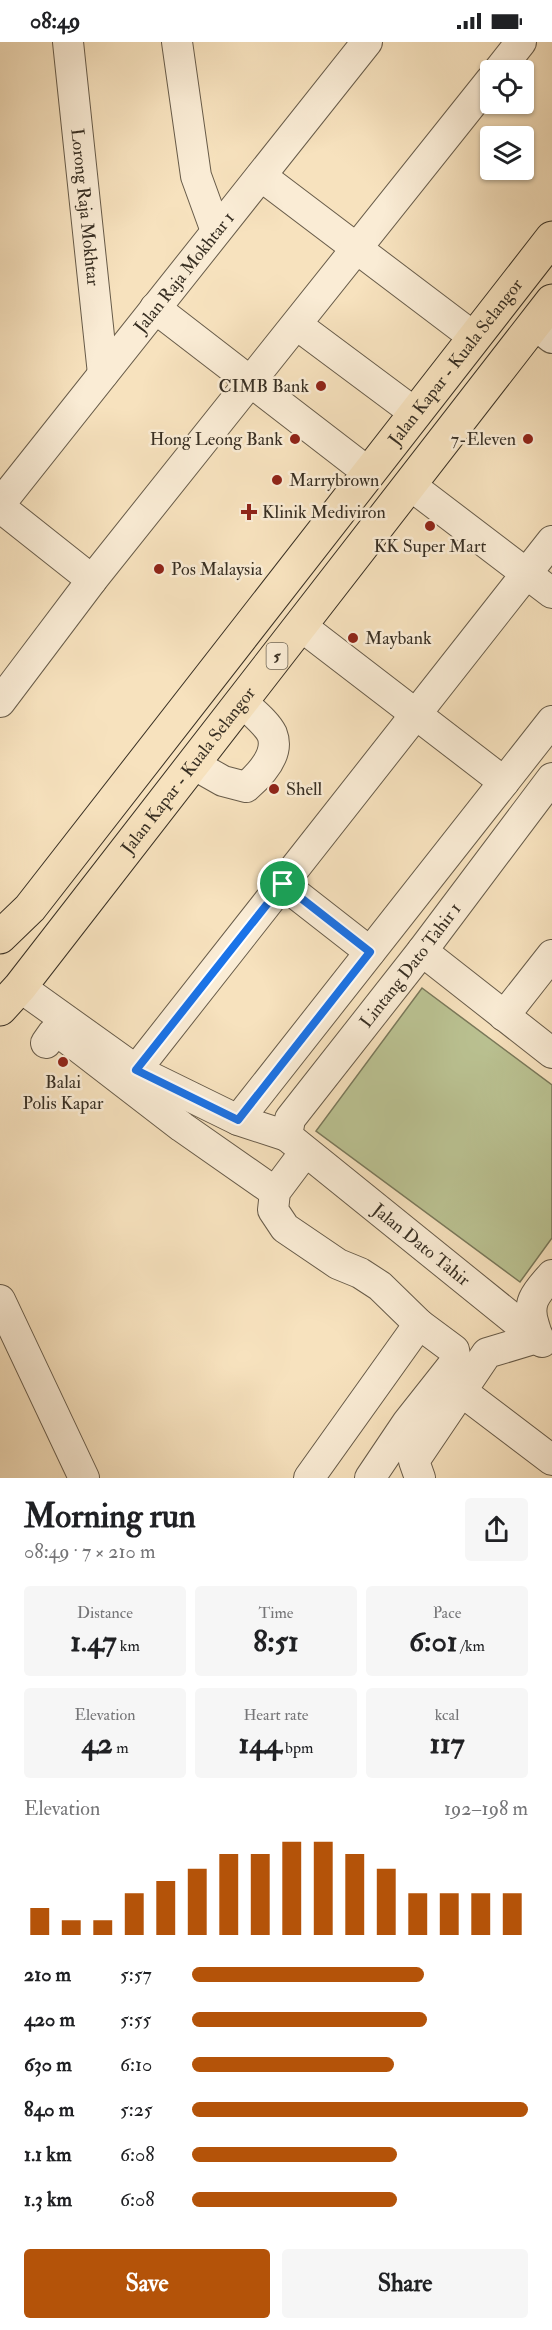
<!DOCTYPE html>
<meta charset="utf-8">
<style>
:root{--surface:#fff;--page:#f6f6f6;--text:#202124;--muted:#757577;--accent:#b45309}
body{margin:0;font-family:"IM FELL Double Pica",serif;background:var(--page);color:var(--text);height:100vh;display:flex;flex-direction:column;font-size:22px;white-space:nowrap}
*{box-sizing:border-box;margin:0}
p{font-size:20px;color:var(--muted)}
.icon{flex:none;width:33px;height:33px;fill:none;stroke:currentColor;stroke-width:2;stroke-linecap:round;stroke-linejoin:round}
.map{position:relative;height:1436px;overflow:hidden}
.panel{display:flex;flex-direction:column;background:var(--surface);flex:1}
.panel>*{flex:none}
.fabs{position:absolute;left:480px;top:18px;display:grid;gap:12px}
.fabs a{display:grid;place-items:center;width:54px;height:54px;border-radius:6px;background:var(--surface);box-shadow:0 2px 4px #0004;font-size:30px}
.pin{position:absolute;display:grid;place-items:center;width:51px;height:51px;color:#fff;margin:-26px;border:3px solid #fff;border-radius:50%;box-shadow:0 2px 6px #0007}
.round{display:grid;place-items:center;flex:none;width:63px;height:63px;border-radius:6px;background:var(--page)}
.headline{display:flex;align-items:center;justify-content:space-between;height:102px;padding:0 24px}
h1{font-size:33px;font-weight:700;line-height:45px}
.stats{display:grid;grid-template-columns:repeat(3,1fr);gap:9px;height:102px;padding:6px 24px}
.stats div{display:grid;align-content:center;border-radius:6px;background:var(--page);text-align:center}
.stats b{font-size:30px;font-weight:700}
.stats small{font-size:16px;font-weight:400}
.stats p{font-size:16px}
.chart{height:168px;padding:12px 24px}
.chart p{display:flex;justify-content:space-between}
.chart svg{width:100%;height:108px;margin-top:6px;stroke:var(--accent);stroke-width:6}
.primary-button{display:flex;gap:12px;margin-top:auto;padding:12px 24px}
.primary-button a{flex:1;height:69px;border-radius:6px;background:var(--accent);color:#fff;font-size:24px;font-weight:700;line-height:69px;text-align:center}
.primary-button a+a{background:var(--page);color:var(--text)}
ul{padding:0 24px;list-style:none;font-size:20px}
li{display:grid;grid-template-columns:96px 72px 1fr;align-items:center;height:45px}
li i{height:15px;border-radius:8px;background:var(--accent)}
.status{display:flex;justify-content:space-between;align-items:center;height:42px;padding:0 30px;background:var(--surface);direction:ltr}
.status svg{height:16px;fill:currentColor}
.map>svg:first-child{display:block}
.park{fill:#bbc393;stroke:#7a795b;stroke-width:1.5}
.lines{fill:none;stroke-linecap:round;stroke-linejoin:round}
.minor-casing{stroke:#685c4a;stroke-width:32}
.highway-casing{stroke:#382f23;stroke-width:35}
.minor{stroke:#faecd5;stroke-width:30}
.highway{stroke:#f7e2be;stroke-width:33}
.route-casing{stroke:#fff;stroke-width:12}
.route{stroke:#1a73e8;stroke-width:8}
.poi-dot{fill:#8f2418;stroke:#faecd5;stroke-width:2}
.labels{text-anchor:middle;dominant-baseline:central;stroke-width:5;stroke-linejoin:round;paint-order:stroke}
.shield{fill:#faecd5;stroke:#726858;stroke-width:1.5}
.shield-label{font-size:16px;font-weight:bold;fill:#382f23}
.street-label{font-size:18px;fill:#382f23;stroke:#faecd5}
.poi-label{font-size:18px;fill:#382f23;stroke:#faecd5;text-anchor:start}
</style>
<div class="status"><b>08:49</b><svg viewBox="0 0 49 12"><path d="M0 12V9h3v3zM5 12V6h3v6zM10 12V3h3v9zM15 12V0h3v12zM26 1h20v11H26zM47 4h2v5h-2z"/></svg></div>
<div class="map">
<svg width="552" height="1436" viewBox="0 0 552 1436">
<rect width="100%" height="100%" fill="#f7e2be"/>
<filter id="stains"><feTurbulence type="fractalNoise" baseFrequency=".00333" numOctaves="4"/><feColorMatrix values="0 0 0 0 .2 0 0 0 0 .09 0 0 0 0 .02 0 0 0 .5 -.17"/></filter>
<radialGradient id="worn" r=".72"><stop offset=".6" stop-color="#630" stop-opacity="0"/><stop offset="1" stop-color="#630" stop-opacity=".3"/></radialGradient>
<!-- park -->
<polygon class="park" points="422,946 552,1043 552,1196 520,1240 316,1089"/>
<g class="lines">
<!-- minor casing -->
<g class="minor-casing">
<g id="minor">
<path id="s1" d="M68,0l35,332"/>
<polyline points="177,0 196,134 216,189"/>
<polyline points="499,28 521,0"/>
<polyline points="261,134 475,296"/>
<polyline points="155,266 369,431"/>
<polyline points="534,282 552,296"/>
<polyline points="297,283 415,371"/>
<polyline points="410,443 552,551"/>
<path id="s2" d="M0,462l367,-462"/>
<polyline points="0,465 92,538"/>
<polyline points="301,584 504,740"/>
<polyline points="0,660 92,538 490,39"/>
<path d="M193,722l30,17 23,6c14,-12 34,-33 26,-53 -6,-12 -21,-23 -30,-32"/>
<polyline points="283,842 370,910"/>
<polyline points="422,909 552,1011"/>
<polyline points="20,945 136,1028 238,1078 287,1094"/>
<polyline points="504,974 552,913"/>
<polyline points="46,1001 53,991 64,994 182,1085 275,1150"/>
<polyline points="136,1028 552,499"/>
<polyline points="238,1078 552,679"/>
<polyline points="305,1110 275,1150 273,1168 285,1186 338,1222 360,1231 380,1244 419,1282 454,1308 456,1319 407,1381 370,1436"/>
<polyline points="0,1258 84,1436"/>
<path id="s3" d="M537,1296l-250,-202 3,-17 132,-168 130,-173"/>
<path d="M542,1300c-5,-5 -6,-10 -8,-17 -8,-23 3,-33 18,-50"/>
<polyline points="461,1349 552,1418"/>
<polyline points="309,1436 419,1282"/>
<polyline points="420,1436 414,1419 487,1311 537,1296"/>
</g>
</g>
<!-- highway casing -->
<g class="highway-casing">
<g id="highway">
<path id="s4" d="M0,895l30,-29 522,-670"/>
<path id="s5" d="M0,967l20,-22 532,-686"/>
</g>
</g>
<!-- minor -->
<use href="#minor" class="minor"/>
<!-- highway -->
<use href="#highway" class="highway"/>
</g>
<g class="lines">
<!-- route casing -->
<g class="route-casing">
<polygon id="route" points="283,842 370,910 238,1078 136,1028"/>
</g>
<!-- route -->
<use href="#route" class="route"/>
</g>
<!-- markers -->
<g class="poi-dot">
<circle cx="321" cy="344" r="6"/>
<circle cx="295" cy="397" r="6"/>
<circle cx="528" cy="397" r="6"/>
<circle cx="277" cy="438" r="6"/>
<path d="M246 461h6v6h6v6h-6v6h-6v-6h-6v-6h6z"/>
<circle cx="430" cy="484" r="6"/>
<circle cx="159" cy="527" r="6"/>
<circle cx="353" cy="596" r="6"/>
<circle cx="274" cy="747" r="6"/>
<circle cx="63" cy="1020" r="6"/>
</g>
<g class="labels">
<!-- shield labels -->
<rect class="shield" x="266.5" y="601" width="21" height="26" rx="4.5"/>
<g class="shield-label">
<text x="277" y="614">5</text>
</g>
<!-- street labels -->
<g class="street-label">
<text stroke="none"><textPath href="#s1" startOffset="166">Lorong Raja Mokhtar</textPath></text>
<text stroke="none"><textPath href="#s2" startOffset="296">Jalan Raja Mokhtar 1</textPath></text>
<text stroke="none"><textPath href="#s4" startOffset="734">Jalan Kapar - Kuala Selangor</textPath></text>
<text stroke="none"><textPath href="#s5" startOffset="304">Jalan Kapar - Kuala Selangor</textPath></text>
<text stroke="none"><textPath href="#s3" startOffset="534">Lintang Dato Tahir 1</textPath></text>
<text transform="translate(421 1203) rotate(39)">Jalan Dato Tahir</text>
</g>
<!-- poi labels -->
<g class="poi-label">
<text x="309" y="344" text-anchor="end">CIMB Bank</text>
<text x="283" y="397" text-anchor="end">Hong Leong Bank</text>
<text x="516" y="397" text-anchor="end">7-Eleven</text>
<text x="289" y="438">Marrybrown</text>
<text x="262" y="470">Klinik Mediviron</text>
<text x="430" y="504" text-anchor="middle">KK Super Mart</text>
<text x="171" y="527">Pos Malaysia</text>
<text x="365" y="596">Maybank</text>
<text x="286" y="747">Shell</text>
<text x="63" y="1040" text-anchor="middle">Balai<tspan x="63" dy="21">Polis Kapar</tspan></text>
</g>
</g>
<rect width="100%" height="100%" filter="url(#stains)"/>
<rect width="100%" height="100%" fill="url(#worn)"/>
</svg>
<div class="fabs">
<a><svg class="icon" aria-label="locate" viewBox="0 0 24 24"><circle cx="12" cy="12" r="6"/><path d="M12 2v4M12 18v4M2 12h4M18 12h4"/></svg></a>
<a><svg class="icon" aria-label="layers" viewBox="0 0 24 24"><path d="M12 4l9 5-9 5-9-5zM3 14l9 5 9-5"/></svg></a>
</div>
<div class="pin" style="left:283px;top:842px;background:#1e9e55"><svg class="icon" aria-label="arrive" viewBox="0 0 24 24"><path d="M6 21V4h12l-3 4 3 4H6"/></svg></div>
</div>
<section class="panel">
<div class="headline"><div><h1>Morning run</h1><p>08:49 · 7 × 210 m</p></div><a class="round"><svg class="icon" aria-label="share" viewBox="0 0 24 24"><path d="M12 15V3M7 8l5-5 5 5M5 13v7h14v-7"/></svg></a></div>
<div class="stats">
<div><p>Distance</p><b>1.47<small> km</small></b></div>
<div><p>Time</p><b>8:51</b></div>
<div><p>Pace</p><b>6:01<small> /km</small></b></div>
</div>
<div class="stats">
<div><p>Elevation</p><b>42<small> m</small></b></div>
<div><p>Heart rate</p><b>144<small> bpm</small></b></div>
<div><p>kcal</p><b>117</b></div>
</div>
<div class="chart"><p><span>Elevation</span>192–198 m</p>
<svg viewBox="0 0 160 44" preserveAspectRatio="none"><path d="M5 44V33M15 44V38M25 44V38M35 44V27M45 44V22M55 44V17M65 44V11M75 44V11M85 44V6M95 44V6M105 44V11M115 44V17M125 44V27M135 44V27M145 44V27M155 44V27"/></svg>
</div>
<ul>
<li><b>210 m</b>5:57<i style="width:69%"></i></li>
<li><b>420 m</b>5:55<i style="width:70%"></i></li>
<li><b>630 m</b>6:10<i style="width:60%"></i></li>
<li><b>840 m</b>5:25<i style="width:100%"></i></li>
<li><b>1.1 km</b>6:08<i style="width:61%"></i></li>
<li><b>1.3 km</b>6:08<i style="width:61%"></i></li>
</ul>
<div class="primary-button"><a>Save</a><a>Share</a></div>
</section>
